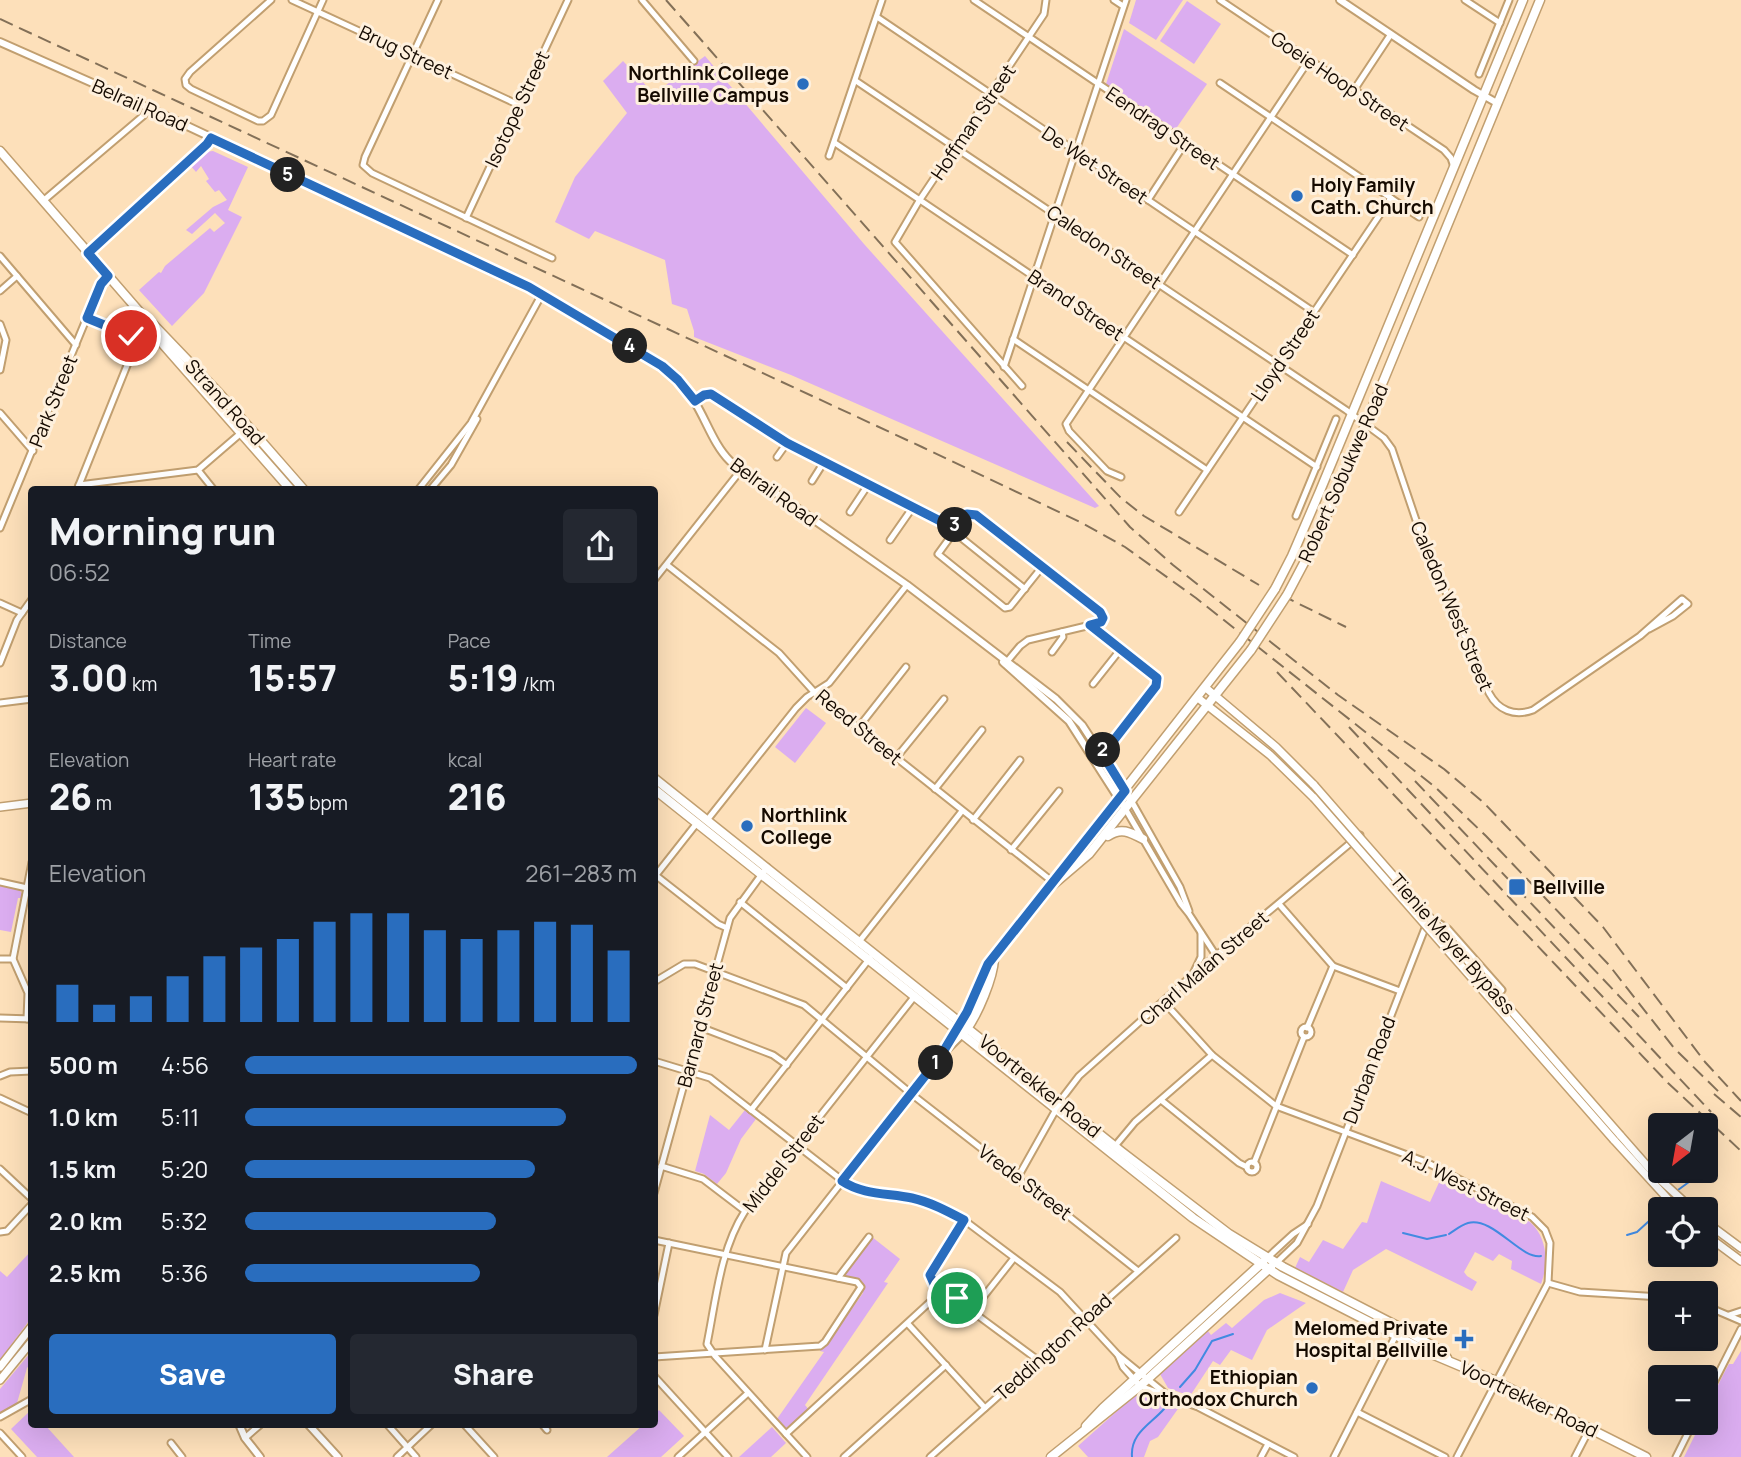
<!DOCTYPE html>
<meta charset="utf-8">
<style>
:root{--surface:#171b24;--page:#242831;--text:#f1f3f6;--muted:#9ea1a6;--accent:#296dbe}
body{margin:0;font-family:Manrope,sans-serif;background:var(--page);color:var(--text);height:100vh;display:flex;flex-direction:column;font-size:26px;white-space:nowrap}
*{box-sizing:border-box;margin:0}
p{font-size:23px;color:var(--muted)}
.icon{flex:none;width:38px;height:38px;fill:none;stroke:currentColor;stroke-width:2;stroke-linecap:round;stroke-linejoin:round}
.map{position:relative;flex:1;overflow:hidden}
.details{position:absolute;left:28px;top:486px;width:630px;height:942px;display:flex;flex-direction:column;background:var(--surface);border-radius:7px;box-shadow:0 7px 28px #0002}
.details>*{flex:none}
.needle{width:46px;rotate:211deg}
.fabs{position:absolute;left:1648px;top:1113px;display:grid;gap:14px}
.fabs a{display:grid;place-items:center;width:70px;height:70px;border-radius:7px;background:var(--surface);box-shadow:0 7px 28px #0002;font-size:35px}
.pin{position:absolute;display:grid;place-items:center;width:60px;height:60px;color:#fff;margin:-30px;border:4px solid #fff;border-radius:50%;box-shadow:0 2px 7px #0007}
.km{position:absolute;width:35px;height:35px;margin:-18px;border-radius:50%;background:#222;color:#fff;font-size:19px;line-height:35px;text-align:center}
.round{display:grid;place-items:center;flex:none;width:74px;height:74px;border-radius:7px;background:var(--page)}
.overview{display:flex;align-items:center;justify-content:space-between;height:119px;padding:0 21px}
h1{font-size:38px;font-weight:800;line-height:52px}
.metrics{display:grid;grid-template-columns:repeat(3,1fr);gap:10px;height:119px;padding:7px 21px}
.metrics div{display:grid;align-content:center}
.metrics b{font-size:35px;font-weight:800}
.metrics small{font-size:19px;font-weight:400}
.metrics p{font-size:19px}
.chart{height:196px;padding:14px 21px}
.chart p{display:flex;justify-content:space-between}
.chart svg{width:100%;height:126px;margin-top:7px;stroke:var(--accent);stroke-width:6}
.action{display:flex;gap:14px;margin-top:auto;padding:14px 21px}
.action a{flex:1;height:80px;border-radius:7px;background:var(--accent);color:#fff;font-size:28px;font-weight:800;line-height:80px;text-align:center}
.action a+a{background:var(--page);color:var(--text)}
ul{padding:0 21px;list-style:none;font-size:23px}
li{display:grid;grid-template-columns:112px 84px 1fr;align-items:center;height:52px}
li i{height:18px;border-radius:9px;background:var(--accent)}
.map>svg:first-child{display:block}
.green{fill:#dbadf0}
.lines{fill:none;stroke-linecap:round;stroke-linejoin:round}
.stream{stroke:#428ae1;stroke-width:2}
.minor-casing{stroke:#c19f70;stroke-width:9}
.tertiary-casing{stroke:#c19f70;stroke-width:10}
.secondary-casing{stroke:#c19f70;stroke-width:10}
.primary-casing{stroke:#c19f70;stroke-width:11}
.minor{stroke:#fff;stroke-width:5}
.tertiary{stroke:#fff;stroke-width:6}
.secondary{stroke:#fff;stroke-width:7}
.primary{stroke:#fff;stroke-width:8}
.rail{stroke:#837058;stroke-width:2;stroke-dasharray:14 7;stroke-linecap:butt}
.secondary-bridge-casing{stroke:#c19f70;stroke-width:10;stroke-linecap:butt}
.primary-bridge-casing{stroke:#c19f70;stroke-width:11;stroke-linecap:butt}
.secondary-bridge{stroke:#fff;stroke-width:7}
.primary-bridge{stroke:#fff;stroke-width:8}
.route-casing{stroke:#fff;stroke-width:14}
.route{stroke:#296dbe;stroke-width:9}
.poi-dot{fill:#296dbe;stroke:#fef0dd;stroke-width:2.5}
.labels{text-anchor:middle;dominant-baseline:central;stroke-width:6;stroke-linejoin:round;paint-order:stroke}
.street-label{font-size:19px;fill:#150a00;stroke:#fef0dd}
.poi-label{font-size:19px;font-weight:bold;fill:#150a00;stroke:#fef0dd;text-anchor:end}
</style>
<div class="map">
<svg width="1741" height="1457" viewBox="0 0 1741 1457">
<rect width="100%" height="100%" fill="#fde0ba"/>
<!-- green -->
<g class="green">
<polygon points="1136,0 1183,0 1156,40 1129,23"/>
<polygon points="1187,1 1221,24 1194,64 1160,41"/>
<polygon points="1124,29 1207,84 1175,130 1106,84"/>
<polygon points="705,56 864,244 1099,506 1095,508 791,375 694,337 694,331 687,309 672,304 665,260 595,231 589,239 555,222 575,177 627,113 603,81 623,61 654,94"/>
<polygon points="213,151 248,167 228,210 242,217 204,293 172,326 139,290 159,272 161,273 165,266 210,228 214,232 225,223 215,213 192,234 186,230 213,207 227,200 219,190 215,192 206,181 209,179 201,166 196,172 190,165 205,152"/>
<polygon points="806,708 826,723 795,763 775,747"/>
<polygon points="0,885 18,889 23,894 22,898 18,898 11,932 0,930"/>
<polygon points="745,1110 756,1119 741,1139 726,1173 717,1184 704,1174 695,1171 710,1115 729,1130"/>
<path d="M1442,1176l88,46c17,15 19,41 11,62l-30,-15 1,-8 -13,-7 -6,7 -18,-9 -11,20 3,4 10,6 -5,9 -86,-42 -33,21 -10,22 -48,-24 5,-11 9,5 14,-22 20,9 19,-27 5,1 14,-42 49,21z"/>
<polygon points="872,1237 900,1259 884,1282 888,1283 805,1405 809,1410 786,1428 777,1419 824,1352 820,1351 820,1349 826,1345 863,1293 863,1287 859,1280 842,1276"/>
<polygon points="31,1251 31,1318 0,1360 0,1271 7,1277"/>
<polygon points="1280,1293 1306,1303 1267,1330 1252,1360 1231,1350 1220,1365 1213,1361 1190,1396 1168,1388 1160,1374 1208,1331 1211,1335 1226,1323 1232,1328 1264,1300"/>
<path d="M1741,1351v106h-57l17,-34h5c0,-15 16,-47 23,-59h4z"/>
<polygon points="31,1352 31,1363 27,1368 17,1403 0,1414 0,1389"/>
<polygon points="1144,1393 1180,1406 1158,1437 1150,1441 1144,1457 1088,1457 1078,1446 1135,1395"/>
<polygon points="31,1410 32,1424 45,1425 74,1457 37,1457 11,1429"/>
<polygon points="659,1410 684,1436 661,1457 607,1457 643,1425 654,1424 655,1414"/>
<polygon points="772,1427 786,1443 771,1457 739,1457"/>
</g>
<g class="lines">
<!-- stream -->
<g class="stream">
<polyline points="1678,1190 1693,1179 1711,1176"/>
<polyline points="1661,1209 1667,1202"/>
<polyline points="1403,1233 1427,1239 1446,1235"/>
<path d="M1449,1234c6,-4 12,-9 19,-11 25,-7 53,37 73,33"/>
<polyline points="1627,1235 1637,1232 1661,1210"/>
<polyline points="1180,1387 1195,1370 1212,1341 1233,1334"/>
<path d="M1132,1457c-2,-24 19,-33 32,-48"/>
</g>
<!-- minor casing -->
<g class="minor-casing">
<g id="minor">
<polyline points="271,0 190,72 185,79 186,85 191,89 258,121 263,121 271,115 323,0"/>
<polyline points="292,0 519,105"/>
<polyline points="438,0 365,157 363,165 372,173 552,258"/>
<polyline points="642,0 694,61"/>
<polyline points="974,0 1353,255"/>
<polyline points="1114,0 1123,6"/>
<polyline points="1220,0 1444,150 1451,158 1454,167"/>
<polyline points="1465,0 1500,23"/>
<polyline points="877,17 1314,312"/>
<polyline points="1479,74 1509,0"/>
<path d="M856,81l490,329 38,28 8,11 27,80 70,164c9,17 25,24 44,17l107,-74 42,-37 6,5 -15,12 -24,13"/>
<polyline points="1220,83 1419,217"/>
<polyline points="1354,90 1391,34"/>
<polyline points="835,143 1317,467"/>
<polyline points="829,156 882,0"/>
<polyline points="1148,200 1185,143"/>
<polyline points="43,201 143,116 149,108"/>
<polyline points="466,218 568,0"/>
<polyline points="88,253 207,144 211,138"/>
<polyline points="0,256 76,345"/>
<polyline points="0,291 17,276"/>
<polyline points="0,324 6,340 0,370"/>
<polyline points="1013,339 1207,470"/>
<polyline points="1004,367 1126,0"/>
<polyline points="1022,386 895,242 919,201 1044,14 1046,0"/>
<polyline points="694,401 703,395 711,394 787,443 949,525 955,525 967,514 976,515 1101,615 1103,618 1099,623 1028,640 1020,646 1005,664"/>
<polyline points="0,413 33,451"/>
<polyline points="777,457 787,443"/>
<polyline points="198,470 214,490"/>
<polyline points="1121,477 1107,471 1069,431 1066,424 1309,60"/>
<polyline points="812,481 824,462"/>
<polyline points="79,485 198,470 248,427"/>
<polyline points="77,490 136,343 133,337 87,318"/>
<polyline points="418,490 471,423 542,294"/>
<polyline points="430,490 451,465 477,419"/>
<polyline points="850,512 868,485"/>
<polyline points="1179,512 1391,198"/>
<polyline points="1296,516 1336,419"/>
<polyline points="953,526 954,532 938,554 1005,608 1010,607 1042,567"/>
<polyline points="0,528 99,288 109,277"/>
<polyline points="954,532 1025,589"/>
<polyline points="890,540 913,507"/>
<polyline points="667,565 779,653 816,694 1053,882"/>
<polyline points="654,580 741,470"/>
<polyline points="0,603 22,613"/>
<polyline points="1090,625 1158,681 1114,740 1093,758"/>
<polyline points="1052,652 1063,637 1062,632"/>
<polyline points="0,663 17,620 32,599"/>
<polyline points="1093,684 1120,650"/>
<polyline points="0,703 32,699"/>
<polyline points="858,728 906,667"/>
<polyline points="896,758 944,699"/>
<polyline points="935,789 982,730"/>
<polyline points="1132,802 1180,887 1189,911"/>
<polyline points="1126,810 1181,904 1189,914 1217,957"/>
<polyline points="708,819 796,708 807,697 829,683 907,585"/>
<polyline points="973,820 1020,760"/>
<polyline points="1011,850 1059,791"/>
<polyline points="654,874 718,924 727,928"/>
<polyline points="656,875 697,823"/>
<polyline points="0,882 27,888"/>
<polyline points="740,902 847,988"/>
<polyline points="1279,904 1333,966 1400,991"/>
<polyline points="1436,921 1448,929 1502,990 1496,997"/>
<polyline points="858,943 962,811"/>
<polyline points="0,959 13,959"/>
<polyline points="1193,974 1201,957 1201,933"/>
<polyline points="654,982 684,964 695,964 804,1005 914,1096 1018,1177 1024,1185 1033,1188 1138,1271"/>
<polyline points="1164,1002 1212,1055 1276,1106 1426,1162 1532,1217 1545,1230 1550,1243 1548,1283 1457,1457"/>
<polyline points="0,1018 32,1019"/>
<polyline points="27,1019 28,993 13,959 32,862"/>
<circle cx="1306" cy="1032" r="5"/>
<polyline points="700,1027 773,1055 787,1065"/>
<polyline points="1307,1028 1333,966"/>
<polyline points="941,1054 955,1030"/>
<polyline points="654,1061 710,1078 852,1188 924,1201 964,1220 1060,1292 1118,1355 1167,1395"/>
<polyline points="0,1076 10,1072 32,1071"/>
<polyline points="0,1098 32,1113"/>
<polyline points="1161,1100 1239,1163 1247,1167"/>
<polyline points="751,1110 870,958"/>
<polyline points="1115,1146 1135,1122 1212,1055"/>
<circle cx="1252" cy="1167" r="5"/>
<polyline points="1254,1163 1304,1037"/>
<polyline points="661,1166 703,1179 745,1211"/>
<polyline points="0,1169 32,1199"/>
<polyline points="1018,1177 1063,1097 1079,1076 1181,985 1360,835"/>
<polyline points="654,1193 730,918 767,867"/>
<polyline points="964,1220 931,1273 931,1281 1038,1360"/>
<polyline points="0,1232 7,1231 32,1204"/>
<polyline points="654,1240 857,1282 861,1287 825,1342 820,1346 654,1357"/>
<polyline points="1267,1258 1293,1234 1308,1224"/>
<polyline points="1276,1263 1297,1243 1317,1206 1427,923"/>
<polyline points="838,1278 869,1237"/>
<polyline points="1548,1283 1580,1292 1661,1297"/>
<polyline points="1706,1306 1741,1321"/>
<polyline points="973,1310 1014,1258"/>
<polyline points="654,1315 669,1243"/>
<polyline points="1729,1315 1741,1311"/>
<polyline points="908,1324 985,1408"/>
<polyline points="765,1350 786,1253 940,1057 962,1035"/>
<polyline points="1118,1355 1123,1367 1140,1386 1198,1407 1294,1457"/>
<polyline points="654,1376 728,1457"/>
<polyline points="1706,1398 1741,1329"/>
<polyline points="1357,1412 1445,1457"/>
<polyline points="0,1417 32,1399"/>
<polyline points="387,1424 416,1457"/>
<polyline points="464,1424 494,1457"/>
<polyline points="542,1424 547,1430"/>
<polyline points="0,1433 22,1457"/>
<polyline points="786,1434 943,1290"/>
<polyline points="245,1438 261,1424"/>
<polyline points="171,1443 182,1457"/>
<polyline points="397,1457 432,1424"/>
<polyline points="678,1457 748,1393"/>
<path d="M807,1457l-92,-101 -8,-12c9,-44 13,-94 38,-133l169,-214"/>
<polyline points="844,1457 946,1365"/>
<polyline points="930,1457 1176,1238"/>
<polyline points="1261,1457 1268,1444"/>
<polyline points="1334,1457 1396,1335"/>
<polyline points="1575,1457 1590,1428"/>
<polyline points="1676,1457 1693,1423"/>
</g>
</g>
<!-- tertiary casing -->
<g class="tertiary-casing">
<g id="tertiary">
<polyline points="1340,0 1474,90 1497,103"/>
<path d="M0,42l149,66 380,179 125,73c15,11 29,23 39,39 13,20 20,45 37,62l177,124 149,114 26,26 50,77"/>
<polyline points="1003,662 1069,721 1126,810"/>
<polyline points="239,1424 245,1438 260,1457"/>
<polyline points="308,1424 338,1457"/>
</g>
</g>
<!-- secondary casing -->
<g class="secondary-casing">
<g id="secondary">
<polyline points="1206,688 1276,747 1314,785"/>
<polyline points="1198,698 1270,755 1314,798"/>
<polyline points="0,807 32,803"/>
<polyline points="1620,1135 1656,1176 1692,1209"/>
<polyline points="1614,1140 1677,1209"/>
<polyline points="1706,1222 1741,1248"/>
<polyline points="1706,1235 1741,1261"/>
<polyline points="0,1367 32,1326"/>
<polyline points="0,1380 32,1341"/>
</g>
</g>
<!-- primary casing -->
<g class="primary-casing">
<g id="primary">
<polyline points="0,151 144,317 151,322 219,393 304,490"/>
<polyline points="144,317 147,326 291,490"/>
<polyline points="1275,589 1292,556 1320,491 1523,0"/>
<polyline points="1287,595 1314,544 1350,462 1540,0"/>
<polyline points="654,778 1122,1152 1229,1234 1283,1267 1401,1328 1438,1349 1447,1358"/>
<polyline points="654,789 1193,1218 1278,1275 1434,1355 1491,1379 1646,1457"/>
<path d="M1108,836c13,-9 22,-4 35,3"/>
<polyline points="1049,888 1089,854 1251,650"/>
<polyline points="959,1024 970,1006 988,964 1240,642"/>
<path d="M966,1030c12,-16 27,-52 28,-71"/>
<polyline points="1086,1426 1103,1408 1263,1262"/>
<polyline points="1051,1457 1140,1386 1271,1267"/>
</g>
</g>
<!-- minor -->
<use href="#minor" class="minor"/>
<!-- tertiary -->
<use href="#tertiary" class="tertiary"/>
<!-- secondary -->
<use href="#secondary" class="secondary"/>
<!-- primary -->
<use href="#primary" class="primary"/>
<!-- rail -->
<g class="rail">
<polyline points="666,0 1130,527 1173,565 1338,695 1444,769 1484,803 1603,927 1705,1062 1741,1101"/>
<polyline points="0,19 922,447 1082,523 1125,547 1196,598 1435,787 1486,836 1609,965 1674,1048 1723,1096"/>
<polyline points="1067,442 1121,498 1144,516 1259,585"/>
<polyline points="1281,595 1346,627"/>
<polyline points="1277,672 1668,1083 1741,1151"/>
<polyline points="1349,727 1711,1112"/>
<polyline points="1415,781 1639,1017"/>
<polyline points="1714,1094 1741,1117"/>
</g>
<!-- secondary-bridge casing -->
<g class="secondary-bridge-casing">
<g id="secondary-bridge">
<polyline points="1314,785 1620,1135"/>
<polyline points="1314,798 1614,1140"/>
</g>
</g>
<!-- primary-bridge casing -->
<g class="primary-bridge-casing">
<g id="primary-bridge">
<polyline points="1240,642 1275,589"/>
<polyline points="1251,650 1287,595"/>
</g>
</g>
<!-- secondary-bridge -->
<use href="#secondary-bridge" class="secondary-bridge"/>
<!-- primary-bridge -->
<use href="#primary-bridge" class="primary-bridge"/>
</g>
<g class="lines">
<!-- route casing -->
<g class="route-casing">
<path id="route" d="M131,336l-44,-18 14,-34 7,-8 -20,-23 119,-109 4,-6 318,149 133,79 16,14 17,21 9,-6 7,-1 76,49 161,82h7l12,-11 9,1 124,97 3,6 -2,4 -11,3 67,53 -1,8 -42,54 -13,12 24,39 -137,173 -21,48 -27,45 -98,124c21,14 46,12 70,17 18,4 35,13 52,22l-34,55 4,9 23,14"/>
</g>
<!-- route -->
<use href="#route" class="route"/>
</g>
<!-- markers -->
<g class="poi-dot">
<circle cx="803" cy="84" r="7"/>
<circle cx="1297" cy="196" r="7"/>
<circle cx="747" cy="826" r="7"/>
<rect x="1508" y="878" width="18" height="18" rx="3.5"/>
<path d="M1460.5 1328.5h7v7h7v7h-7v7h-7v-7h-7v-7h7z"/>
<circle cx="1312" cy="1388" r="7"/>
</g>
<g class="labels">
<!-- street labels -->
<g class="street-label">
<text transform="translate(406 52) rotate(25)">Brug Street</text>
<text transform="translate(1340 81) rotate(34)">Goeie Hoop Street</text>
<text transform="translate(140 105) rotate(24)">Belrail Road</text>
<text transform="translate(517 109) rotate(-65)">Isotope Street</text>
<text transform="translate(973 122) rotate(-56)">Hoffman Street</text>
<text transform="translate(1163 128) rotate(34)">Eendrag Street</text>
<text transform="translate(1095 165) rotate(34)">De Wet Street</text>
<text transform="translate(1104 247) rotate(34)">Caledon Street</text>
<text transform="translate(1076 305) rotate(34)">Brand Street</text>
<text transform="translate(1285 355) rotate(-56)">Lloyd Street</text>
<text transform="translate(53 401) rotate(-68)">Park Street</text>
<text transform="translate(225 402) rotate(48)">Strand Road</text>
<text transform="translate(1343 473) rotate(-66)">Robert Sobukwe Road</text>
<text transform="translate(774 492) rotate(36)">Belrail Road</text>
<text transform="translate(1452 606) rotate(67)">Caledon West Street</text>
<text transform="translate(859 727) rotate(40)">Reed Street</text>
<text transform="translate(1453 944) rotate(49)">Tienie Meyer Bypass</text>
<text transform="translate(1204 968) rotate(-41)">Charl Malan Street</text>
<text transform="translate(700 1025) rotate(-75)">Barnard Street</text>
<text transform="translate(1369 1070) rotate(-69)">Durban Road</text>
<text transform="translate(1040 1086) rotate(39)">Voortrekker Road</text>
<text transform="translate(783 1163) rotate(-52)">Middel Street</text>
<text transform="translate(1025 1182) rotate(37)">Vrede Street</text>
<text transform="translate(1466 1185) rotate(26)">A.J. West Street</text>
<text transform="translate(1053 1347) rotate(-42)">Teddington Road</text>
<text transform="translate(1529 1399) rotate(26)">Voortrekker Road</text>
</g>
<!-- poi labels -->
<g class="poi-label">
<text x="789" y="73">Northlink College<tspan x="789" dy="22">Bellville Campus</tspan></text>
<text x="1311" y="185" text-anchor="start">Holy Family<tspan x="1311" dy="22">Cath. Church</tspan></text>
<text x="761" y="815" text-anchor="start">Northlink<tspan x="761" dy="22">College</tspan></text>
<text x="1533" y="887" text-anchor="start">Bellville</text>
<text x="1448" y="1328">Melomed Private<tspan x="1448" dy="22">Hospital Bellville</tspan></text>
<text x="1298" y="1377">Ethiopian<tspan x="1298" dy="22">Orthodox Church</tspan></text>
</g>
</g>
</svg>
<div class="fabs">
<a><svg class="needle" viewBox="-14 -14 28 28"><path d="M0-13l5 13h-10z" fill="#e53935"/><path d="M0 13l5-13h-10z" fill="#9ea1a6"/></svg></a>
<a><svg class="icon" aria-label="locate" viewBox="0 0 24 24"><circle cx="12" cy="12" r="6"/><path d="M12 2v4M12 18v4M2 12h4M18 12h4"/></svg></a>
<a>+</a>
<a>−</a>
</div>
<div class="pin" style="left:957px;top:1298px;background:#1e9e55"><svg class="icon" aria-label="arrive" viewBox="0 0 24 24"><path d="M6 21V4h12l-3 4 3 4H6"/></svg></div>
<div class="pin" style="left:131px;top:336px;background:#d93025"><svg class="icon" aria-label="check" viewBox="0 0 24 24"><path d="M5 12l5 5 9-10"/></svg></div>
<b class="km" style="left:936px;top:1063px">1</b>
<b class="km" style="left:1103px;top:750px">2</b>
<b class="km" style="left:955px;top:525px">3</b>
<b class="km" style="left:630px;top:346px">4</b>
<b class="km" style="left:288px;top:175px">5</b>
<section class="details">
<div class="overview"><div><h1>Morning run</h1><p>06:52</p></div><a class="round"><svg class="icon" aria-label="share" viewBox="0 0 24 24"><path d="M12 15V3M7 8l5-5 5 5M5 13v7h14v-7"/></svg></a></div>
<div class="metrics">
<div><p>Distance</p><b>3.00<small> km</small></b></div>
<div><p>Time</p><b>15:57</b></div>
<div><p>Pace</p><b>5:19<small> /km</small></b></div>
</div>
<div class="metrics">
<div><p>Elevation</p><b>26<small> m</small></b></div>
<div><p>Heart rate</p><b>135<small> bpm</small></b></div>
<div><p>kcal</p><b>216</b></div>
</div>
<div class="chart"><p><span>Elevation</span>261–283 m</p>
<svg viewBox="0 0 160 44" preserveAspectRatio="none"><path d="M5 44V31M15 44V38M25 44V35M35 44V28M45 44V21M55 44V18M65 44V15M75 44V9M85 44V6M95 44V6M105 44V12M115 44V15M125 44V12M135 44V9M145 44V10M155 44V19"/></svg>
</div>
<ul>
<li><b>500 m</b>4:56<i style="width:100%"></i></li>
<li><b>1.0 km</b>5:11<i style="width:82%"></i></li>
<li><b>1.5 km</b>5:20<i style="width:74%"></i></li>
<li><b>2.0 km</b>5:32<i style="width:64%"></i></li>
<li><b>2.5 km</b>5:36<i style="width:60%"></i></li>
</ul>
<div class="action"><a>Save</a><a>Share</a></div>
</section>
</div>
